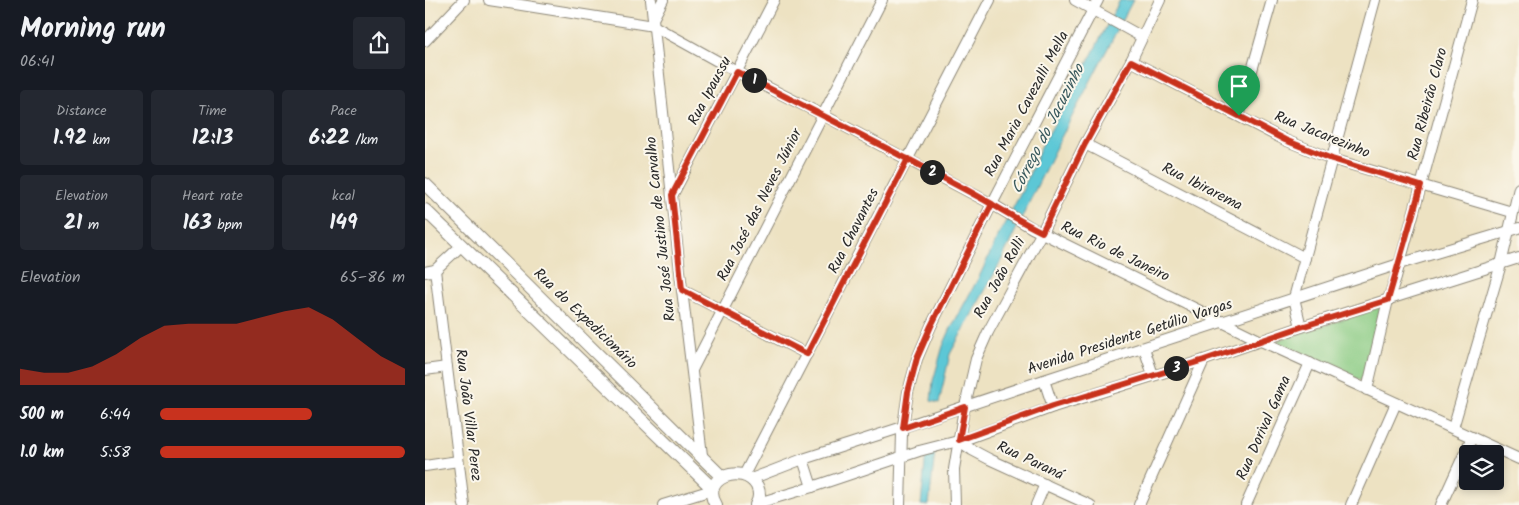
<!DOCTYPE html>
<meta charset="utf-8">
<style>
:root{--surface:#171b24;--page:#242831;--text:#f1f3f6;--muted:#9ea1a6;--accent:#c8321e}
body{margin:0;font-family:Kalam,sans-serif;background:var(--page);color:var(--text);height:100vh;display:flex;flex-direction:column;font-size:19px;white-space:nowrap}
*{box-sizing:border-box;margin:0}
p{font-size:16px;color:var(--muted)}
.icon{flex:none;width:28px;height:28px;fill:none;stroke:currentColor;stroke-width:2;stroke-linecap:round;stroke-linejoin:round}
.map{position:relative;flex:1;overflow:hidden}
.panel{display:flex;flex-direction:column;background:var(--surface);width:425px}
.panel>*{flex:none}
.fabs{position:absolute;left:1034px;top:445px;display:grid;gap:10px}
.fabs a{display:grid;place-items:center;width:45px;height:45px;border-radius:5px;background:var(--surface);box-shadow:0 2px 8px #0003;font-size:25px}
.pin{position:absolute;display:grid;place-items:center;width:42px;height:42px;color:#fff;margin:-51px -21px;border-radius:50% 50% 50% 0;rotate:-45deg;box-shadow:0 0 5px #0007}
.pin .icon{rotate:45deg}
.km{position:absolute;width:25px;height:25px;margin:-12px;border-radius:50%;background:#222;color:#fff;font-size:14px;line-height:25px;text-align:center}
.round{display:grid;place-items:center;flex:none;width:52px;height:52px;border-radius:5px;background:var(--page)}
.head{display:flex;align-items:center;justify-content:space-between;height:85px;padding:0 20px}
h1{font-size:28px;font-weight:700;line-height:38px}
.figures{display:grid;grid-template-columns:repeat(3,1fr);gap:8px;height:85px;padding:5px 20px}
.figures div{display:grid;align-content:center;border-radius:5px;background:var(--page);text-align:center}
.figures b{font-size:21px;font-weight:700}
.figures small{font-size:14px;font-weight:400}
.figures p{font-size:14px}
.chart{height:140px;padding:10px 20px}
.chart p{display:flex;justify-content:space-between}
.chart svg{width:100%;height:90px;margin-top:5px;fill:var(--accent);opacity:.7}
ul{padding:0 20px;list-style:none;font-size:16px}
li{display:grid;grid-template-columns:80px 60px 1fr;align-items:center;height:38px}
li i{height:12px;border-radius:6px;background:var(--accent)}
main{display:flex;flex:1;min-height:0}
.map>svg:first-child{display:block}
.green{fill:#8acb83;stroke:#5a7b57}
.water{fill:#5cc7d6;stroke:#447980}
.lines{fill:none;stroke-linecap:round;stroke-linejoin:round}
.minor-casing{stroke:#8c8676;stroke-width:12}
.major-casing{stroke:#8c8676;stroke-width:14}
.minor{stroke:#fff;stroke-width:10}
.major{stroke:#fff;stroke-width:12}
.route-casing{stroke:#fff;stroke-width:10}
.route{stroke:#c8321e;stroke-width:6}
.labels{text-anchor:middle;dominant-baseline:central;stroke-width:4;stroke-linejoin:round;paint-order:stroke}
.street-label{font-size:15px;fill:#2b2b2b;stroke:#fbf7ec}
.water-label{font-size:16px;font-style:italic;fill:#3a5a5e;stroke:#fbf7ec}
</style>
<main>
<section class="panel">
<div class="head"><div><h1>Morning run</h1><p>06:41</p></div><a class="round"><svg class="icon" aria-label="share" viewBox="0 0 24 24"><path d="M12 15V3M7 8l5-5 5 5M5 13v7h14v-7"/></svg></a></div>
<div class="figures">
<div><p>Distance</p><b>1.92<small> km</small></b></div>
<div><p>Time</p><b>12:13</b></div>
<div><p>Pace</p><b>6:22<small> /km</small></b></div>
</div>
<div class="figures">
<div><p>Elevation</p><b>21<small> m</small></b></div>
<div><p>Heart rate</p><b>163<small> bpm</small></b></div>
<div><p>kcal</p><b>149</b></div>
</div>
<div class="chart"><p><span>Elevation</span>65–86 m</p>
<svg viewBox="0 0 160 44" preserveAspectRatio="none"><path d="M0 44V36L10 38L20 38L30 35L40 29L50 21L60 15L70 14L80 14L90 14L100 11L110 8L120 6L130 12L140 21L150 30L160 36V44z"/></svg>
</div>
<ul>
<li><b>500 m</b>6:44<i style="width:62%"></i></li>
<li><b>1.0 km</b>5:58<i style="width:100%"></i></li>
</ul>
</section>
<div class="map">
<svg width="1094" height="505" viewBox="0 0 1094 505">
<rect width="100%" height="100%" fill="#fbf7ec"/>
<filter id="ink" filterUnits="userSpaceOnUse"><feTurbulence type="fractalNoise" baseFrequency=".02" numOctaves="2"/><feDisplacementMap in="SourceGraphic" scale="10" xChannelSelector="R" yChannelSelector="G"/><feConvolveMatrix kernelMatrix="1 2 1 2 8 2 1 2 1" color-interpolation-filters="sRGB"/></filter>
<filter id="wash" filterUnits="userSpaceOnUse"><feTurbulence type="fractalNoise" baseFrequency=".0096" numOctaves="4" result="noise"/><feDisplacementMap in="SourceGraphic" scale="20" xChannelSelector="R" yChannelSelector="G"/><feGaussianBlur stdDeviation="1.12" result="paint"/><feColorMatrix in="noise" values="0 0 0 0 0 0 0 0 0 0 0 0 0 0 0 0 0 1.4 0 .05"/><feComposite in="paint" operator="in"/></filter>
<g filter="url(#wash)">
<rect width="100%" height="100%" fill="#ede2c2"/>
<!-- green -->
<polygon class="green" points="956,307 937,381 851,341"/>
<!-- water -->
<g class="water">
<polygon points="695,0 708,0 629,151 573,267 525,354 514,403 506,401 508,381 518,346 525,330 555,275 576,230 597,191 617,145 645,97"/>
<polygon points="501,452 510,452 504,505 496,505"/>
</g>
</g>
<g filter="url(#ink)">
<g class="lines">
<!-- minor casing -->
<g class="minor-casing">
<g id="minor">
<polyline points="64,0 229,26 312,72 398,115 567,204 607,228 836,341 1094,459"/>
<polyline points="226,0 257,290 277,455"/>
<polyline points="650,0 717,37"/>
<polyline points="229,17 238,0"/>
<polyline points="0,41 39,0"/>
<polyline points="706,61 860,140 907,159 1087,212"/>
<polyline points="814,116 847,0"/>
<polyline points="660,144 880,258"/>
<polyline points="248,194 349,0"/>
<polyline points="10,270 39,505"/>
<polyline points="0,272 10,270 36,246"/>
<polyline points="257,290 382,354"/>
<polyline points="876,327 869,298 950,0"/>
<polyline points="719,348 728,375"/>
<polyline points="0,370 22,367"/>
<polyline points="267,370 457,0"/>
<polyline points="619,380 628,407"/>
<polyline points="942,390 963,300 971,277 1047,0"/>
<polyline points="1028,428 1076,264 1094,188"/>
<polyline points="534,441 547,450 564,459 665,505"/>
<polyline points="378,459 387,487"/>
<polyline points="0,466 33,461"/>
<polyline points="319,475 565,0"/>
<polyline points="326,479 378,459 478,427 619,380 974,264 1094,228"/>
<polyline points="333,503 387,487 494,451 541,439 628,407 779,360 876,327 1094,258"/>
<polyline points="238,505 287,490"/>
<polyline points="475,505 477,433 483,392 492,359 506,326 567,204 673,0"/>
<polyline points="530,505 529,469 538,415 551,359 563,332 617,232 660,144 706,61 735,0"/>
<polyline points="611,505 620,484"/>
<polyline points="714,505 779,360"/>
<polyline points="821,505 885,363"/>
<polyline points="926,505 971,403"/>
<polyline points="1016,505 1047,437"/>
</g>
</g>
<!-- major casing -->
<g class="major-casing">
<g id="major">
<polyline points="0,184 297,477"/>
<polyline points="0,210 287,488"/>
<path d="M291,505c-17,-27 27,-43 41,-19 3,7 3,13 -1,19"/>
</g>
</g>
<!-- minor -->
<use href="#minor" class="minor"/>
<!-- major -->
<use href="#major" class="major"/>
</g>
</g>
<g class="lines" filter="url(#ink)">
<!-- route casing -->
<g class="route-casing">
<path id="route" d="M814,116l-108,-55 -46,83 -43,88c-27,-13 -51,-29 -77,-43 -76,-40 -152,-79 -228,-117l-65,123 10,95 125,64 101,-195 84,45 -61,122 -14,32 -9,34 -5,36 62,-21 -6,33 94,-34 151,-46 97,-33 87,-27 33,-114 -89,-27 -47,-19 -46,-24"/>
</g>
<!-- route -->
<use href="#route" class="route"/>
</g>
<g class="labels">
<!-- street labels -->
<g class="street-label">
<text transform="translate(285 91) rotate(-62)">Rua Ipaussu</text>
<text transform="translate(602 104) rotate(-62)">Rua Maria Cavezalli Mella</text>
<text transform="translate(1003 104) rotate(-75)">Rua Ribeirão Claro</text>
<text transform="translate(897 135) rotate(22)">Rua Jacarezinho</text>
<text transform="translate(777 187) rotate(27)">Rua Ibirarema</text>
<text transform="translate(335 205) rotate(-63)">Rua José das Neves Júnior</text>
<text transform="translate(236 229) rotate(-96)">Rua José Justino de Carvalho</text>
<text transform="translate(429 231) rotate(-63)">Rua Chavantes</text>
<text transform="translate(690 252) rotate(26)">Rua Rio de Janeiro</text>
<text transform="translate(575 278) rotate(-61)">Rua João Rolli</text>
<text transform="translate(160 319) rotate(44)">Rua do Expedicionário</text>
<text transform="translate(705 337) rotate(-18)">Avenida Presidente Getúlio Vargas</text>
<text transform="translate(43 415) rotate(83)">Rua João Villar Perez</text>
<text transform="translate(839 428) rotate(-66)">Rua Dorival Gama</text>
<text transform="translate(605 461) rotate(25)">Rua Paraná</text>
</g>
<!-- water labels -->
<g class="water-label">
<text transform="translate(623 129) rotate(-63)">Córrego do Jacuzinho</text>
</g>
</g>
</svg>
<div class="fabs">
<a><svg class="icon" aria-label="layers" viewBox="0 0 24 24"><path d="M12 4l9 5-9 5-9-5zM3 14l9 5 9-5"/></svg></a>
</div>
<div class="pin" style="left:814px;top:116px;background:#1e9e55"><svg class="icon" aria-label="arrive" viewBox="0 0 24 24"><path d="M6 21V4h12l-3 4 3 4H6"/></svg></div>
<b class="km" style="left:329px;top:80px">1</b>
<b class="km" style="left:507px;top:172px">2</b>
<b class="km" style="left:751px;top:368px">3</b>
</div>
</main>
